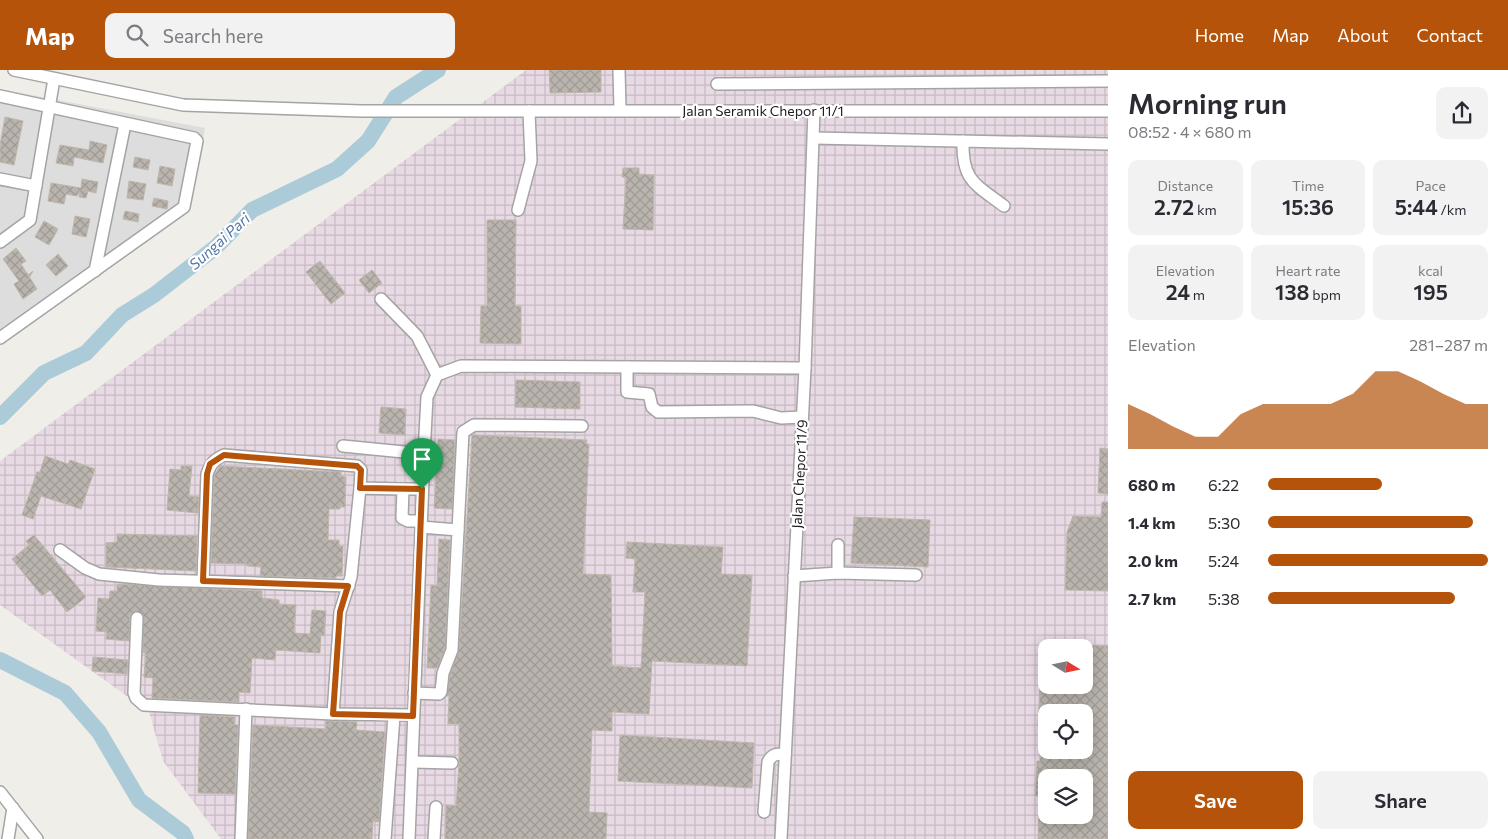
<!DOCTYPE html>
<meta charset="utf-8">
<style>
:root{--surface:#fff;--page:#f2f2f3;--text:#2b2b33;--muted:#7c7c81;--accent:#b45309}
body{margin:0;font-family:Commissioner,sans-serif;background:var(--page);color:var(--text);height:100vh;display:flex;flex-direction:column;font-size:19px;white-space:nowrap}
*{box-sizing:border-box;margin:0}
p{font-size:16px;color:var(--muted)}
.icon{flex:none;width:28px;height:28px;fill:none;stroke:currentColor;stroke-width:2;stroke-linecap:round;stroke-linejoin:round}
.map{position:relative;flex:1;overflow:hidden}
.sheet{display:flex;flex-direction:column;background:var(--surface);width:400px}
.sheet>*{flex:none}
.needle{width:32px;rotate:100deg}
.fabs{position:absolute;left:1038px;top:569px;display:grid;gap:10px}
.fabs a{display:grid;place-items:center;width:55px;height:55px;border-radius:10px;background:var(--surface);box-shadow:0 2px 12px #0003;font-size:25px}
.pin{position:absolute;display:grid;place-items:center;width:42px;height:42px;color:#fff;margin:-51px -21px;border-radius:50% 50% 50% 0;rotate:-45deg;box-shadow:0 0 5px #0007}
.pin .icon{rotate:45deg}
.round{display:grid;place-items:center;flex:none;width:52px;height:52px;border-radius:10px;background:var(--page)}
.summary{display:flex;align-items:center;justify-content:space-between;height:85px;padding:0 20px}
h1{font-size:28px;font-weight:600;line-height:38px}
.figures{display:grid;grid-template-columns:repeat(3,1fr);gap:8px;height:85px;padding:5px 20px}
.figures div{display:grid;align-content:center;border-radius:10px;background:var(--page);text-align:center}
.figures b{font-size:21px;font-weight:600}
.figures small{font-size:14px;font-weight:400}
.figures p{font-size:14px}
.chart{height:140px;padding:10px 20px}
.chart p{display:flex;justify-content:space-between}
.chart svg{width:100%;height:90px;margin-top:5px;fill:var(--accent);opacity:.7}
.button{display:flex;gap:10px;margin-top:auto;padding:10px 20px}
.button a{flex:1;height:58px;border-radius:10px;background:var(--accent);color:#fff;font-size:20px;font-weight:600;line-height:58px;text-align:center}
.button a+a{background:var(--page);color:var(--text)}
ul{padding:0 20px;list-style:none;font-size:16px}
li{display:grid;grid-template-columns:80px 60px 1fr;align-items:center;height:38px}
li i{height:12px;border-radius:6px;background:var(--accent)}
header{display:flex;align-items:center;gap:30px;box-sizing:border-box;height:70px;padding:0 25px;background:var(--accent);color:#fff}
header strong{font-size:24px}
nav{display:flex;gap:28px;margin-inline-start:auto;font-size:18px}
.search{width:350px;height:45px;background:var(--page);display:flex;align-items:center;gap:12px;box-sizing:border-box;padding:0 18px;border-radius:10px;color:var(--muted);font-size:19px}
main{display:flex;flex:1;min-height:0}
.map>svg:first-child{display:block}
.residential{fill:#dedddd}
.industrial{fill:url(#industrial-grid);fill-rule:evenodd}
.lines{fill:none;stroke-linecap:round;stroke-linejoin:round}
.river{stroke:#accbd9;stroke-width:16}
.building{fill:url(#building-cross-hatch);stroke:#c0b7ab;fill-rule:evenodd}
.minor-casing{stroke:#a4a4a4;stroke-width:14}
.minor{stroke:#fff;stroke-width:11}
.route-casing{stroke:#fff;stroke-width:10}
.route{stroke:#b45309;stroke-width:6}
.labels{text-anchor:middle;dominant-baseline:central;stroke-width:4.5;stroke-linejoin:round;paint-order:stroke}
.street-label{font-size:14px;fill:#202020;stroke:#fff}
.water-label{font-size:15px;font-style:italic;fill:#5476a8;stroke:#fff}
</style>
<header>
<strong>Map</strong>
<div class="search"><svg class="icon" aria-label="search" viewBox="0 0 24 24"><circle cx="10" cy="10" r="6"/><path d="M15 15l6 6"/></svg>Search here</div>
<nav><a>Home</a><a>Map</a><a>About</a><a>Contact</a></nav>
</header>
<main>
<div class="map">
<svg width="1108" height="769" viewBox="0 0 1108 769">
<defs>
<pattern id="industrial-grid" width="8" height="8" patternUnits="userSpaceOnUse" patternTransform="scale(1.25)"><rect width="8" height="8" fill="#e8dae4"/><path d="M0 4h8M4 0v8" fill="none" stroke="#c7bbc3"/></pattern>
<pattern id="building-cross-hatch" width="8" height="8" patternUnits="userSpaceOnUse" patternTransform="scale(1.25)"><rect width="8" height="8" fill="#b9b4ad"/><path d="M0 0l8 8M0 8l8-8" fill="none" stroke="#9f9a95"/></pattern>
</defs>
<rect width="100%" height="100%" fill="#f0eee8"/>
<!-- residential -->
<polygon class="residential" points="0,19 205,58 190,139 0,271"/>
<!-- industrial -->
<path class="industrial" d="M526,0h582v769h-887l-58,-78 -14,-49 -149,-107v-144zM1046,578h38v37h-38zM1046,642h38v38h-38zM1046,708h38v37h-38z"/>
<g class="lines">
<!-- river -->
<g class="river">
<polyline points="0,347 44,303 86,283 122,245 154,225 216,177 252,140 337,99 368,71 396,27 438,0"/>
<polyline points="0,590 65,623 99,662 139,730 183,763 186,769"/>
</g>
</g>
<!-- building -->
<g class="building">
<polygon points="549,0 601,0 601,22 550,23"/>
<polygon points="5,47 23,51 14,95 0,92 0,75"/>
<polygon points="90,71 107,75 103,93 74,87 73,96 56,93 60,75 89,80"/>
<polygon points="135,87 150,90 148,100 133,97"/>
<polygon points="160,96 175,99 172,116 157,113"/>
<polygon points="623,98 639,98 639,104 654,105 653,160 623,159 626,107 622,107"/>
<polygon points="82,109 98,112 96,123 88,121 86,128 79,127 80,120 77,126 66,124 64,134 48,131 51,113 81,118"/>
<polygon points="129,111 146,114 143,130 127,128"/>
<polygon points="154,128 168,131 167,139 152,136"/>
<polygon points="125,141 139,144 138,152 123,149"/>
<polygon points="75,146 90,149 86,167 72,164"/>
<polygon points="487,150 516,150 515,236 521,236 521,274 480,273 481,236 487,236"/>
<polygon points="44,151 58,159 49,175 35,167"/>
<polygon points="16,178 26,191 21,194 28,205 33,201 28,210 30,208 37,219 23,229 14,214 19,211 3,189"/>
<polygon points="58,184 68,196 56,206 46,195"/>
<polygon points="320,191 345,223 331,234 306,202"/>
<polygon points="372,200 382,213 369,223 359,210"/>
<polygon points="516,310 580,312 580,339 515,337"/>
<polygon points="381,337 406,339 405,365 379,363"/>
<polygon points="472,365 587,370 586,374 589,374 583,504 611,505 612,596 641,598 645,522 633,522 635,489 626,488 627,472 723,477 721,504 752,505 747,596 652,591 649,644 612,642 612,661 592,660 589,742 607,743 606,769 445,769 446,735 456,736 459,694 459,654 448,654 449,626 447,626 450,605 459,580"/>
<polygon points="438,369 455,370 452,439 434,438"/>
<polygon points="1100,378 1108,379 1108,424 1098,423"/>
<polygon points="45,386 68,394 70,390 95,399 81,439 41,426 33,449 22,445 37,402 40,402"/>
<polygon points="181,396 192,396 189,426 199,427 198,443 167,440 170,399 181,400"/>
<polygon points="220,396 341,402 341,406 346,407 345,437 340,437 340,439 329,439 328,470 339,470 339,476 343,476 342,506 336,506 336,508 260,506 261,497 247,496 247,494 211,493 214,406"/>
<polygon points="1102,432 1108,432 1108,521 1065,520 1067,462 1073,446 1101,447"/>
<polygon points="854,447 930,450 928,497 851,493"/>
<polygon points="117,464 197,466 196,501 106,497 106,473 117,472"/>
<polygon points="34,465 86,527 67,542 50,520 42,526 12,489 29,475 26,471"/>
<polygon points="439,469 450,470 445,578 437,598 427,598 431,515 437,516"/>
<polygon points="117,514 262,521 262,528 279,530 279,534 296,535 294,563 310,564 312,540 326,541 324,566 321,565 320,583 276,580 275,590 252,588 250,623 239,622 239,632 152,628 153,608 144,607 146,583 143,583 143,544 137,541 130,544 129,571 106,569 107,562 96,561 98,528 109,529 110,521 117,521"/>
<path d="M1084,575l24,1v193h-70l1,-43h-4l2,-35h3v-11h44v-38h-38v14h-8l2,-41h44zM1046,708h38v37h-38z"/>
<polygon points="93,587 128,590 127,604 92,601"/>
<polygon points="200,645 235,647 234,655 238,655 235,724 198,723"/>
<polygon points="326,651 357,652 356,660 385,662 379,752 373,751 372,769 248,769 253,655 326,659"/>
<polygon points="620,665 754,673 752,718 618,711"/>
</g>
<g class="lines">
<!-- minor casing -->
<g class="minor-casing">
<g id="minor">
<polyline points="14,0 183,35 361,41 1108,41"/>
<polyline points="619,0 620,40"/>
<polyline points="717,14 1108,11"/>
<polyline points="0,26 194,68 197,71 184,137 0,268"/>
<polyline points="814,68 1108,74"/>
<path d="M963,71c-1,40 12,43 41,65"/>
<polyline points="0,109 36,116"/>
<polyline points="518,140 531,91 529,41"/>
<polyline points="0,172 30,150 54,9"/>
<polyline points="95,201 125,54"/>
<polyline points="381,229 417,266 437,305"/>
<polyline points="627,297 627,322 649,324 652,337 658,342 753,341 781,348 802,347"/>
<polyline points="343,376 424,384"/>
<polyline points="421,451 408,451 402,448 403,419 422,419"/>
<polyline points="458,460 463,362 474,355 582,356"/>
<polyline points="60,480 85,498 99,504 159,510 349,516"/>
<polyline points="838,503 838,475"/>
<polyline points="794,506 838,503 916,505"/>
<path d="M203,511l4,-107c4,-11 7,-14 17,-19l133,11 4,4 -1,18"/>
<polyline points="137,548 134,623 136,628 144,635 333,644 340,542 351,507 360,418 403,419"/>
<polyline points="414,623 439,624 441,622 443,603 452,580 458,460 421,457"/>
<polyline points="333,644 413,645"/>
<polyline points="413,692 452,693"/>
<polyline points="0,722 37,769"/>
<path d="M764,742l4,-50c4,-8 8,-8 17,-8"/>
<polyline points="8,769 13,738"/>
<polyline points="241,769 246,639"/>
<polyline points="385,769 394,646"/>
<polyline points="409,769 424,384 427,327 437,305 461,296 805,298"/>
<polyline points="434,769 436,737"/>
<polyline points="781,769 805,298 814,40"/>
</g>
</g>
<!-- minor -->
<use href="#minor" class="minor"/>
</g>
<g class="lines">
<!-- route casing -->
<g class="route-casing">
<polygon id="route" points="224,385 357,396 361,400 360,418 422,419 413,646 333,644 340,542 348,516 203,511 207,404 210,394"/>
</g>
<!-- route -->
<use href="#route" class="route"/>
</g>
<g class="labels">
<!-- street labels -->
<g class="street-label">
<text x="763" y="40">Jalan Seramik Chepor 11/1</text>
<text transform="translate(799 404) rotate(-87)">Jalan Chepor 11/9</text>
</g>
<!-- water labels -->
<g class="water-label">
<text transform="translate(219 171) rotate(-42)">Sungai Pari</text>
</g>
</g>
</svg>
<div class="fabs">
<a><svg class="needle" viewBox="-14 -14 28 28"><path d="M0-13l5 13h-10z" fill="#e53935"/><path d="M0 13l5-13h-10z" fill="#7c7c81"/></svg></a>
<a><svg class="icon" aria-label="locate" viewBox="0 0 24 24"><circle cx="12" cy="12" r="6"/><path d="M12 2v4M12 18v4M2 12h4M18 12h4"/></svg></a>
<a><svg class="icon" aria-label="layers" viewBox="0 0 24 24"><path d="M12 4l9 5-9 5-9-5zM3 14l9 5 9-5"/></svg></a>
</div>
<div class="pin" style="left:422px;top:419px;background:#1e9e55"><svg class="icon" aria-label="arrive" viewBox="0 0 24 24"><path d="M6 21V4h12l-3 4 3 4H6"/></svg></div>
</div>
<section class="sheet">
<div class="summary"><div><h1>Morning run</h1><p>08:52 · 4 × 680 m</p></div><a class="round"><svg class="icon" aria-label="share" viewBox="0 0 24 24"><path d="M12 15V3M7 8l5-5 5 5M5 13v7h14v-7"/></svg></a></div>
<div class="figures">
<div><p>Distance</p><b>2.72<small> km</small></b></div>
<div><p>Time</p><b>15:36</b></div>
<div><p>Pace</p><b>5:44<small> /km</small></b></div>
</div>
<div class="figures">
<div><p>Elevation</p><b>24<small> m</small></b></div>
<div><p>Heart rate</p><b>138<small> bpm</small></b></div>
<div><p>kcal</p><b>195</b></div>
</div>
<div class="chart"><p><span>Elevation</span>281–287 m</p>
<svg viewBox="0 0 160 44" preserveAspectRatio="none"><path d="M0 44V22L10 27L20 33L30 38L40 38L50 27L60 22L70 22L80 22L90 22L100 17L110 6L120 6L130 11L140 17L150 22L160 22V44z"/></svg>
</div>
<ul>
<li><b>680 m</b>6:22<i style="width:52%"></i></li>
<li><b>1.4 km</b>5:30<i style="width:93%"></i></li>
<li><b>2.0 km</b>5:24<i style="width:100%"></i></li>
<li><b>2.7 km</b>5:38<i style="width:85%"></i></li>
</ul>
<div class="button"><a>Save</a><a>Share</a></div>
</section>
</main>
